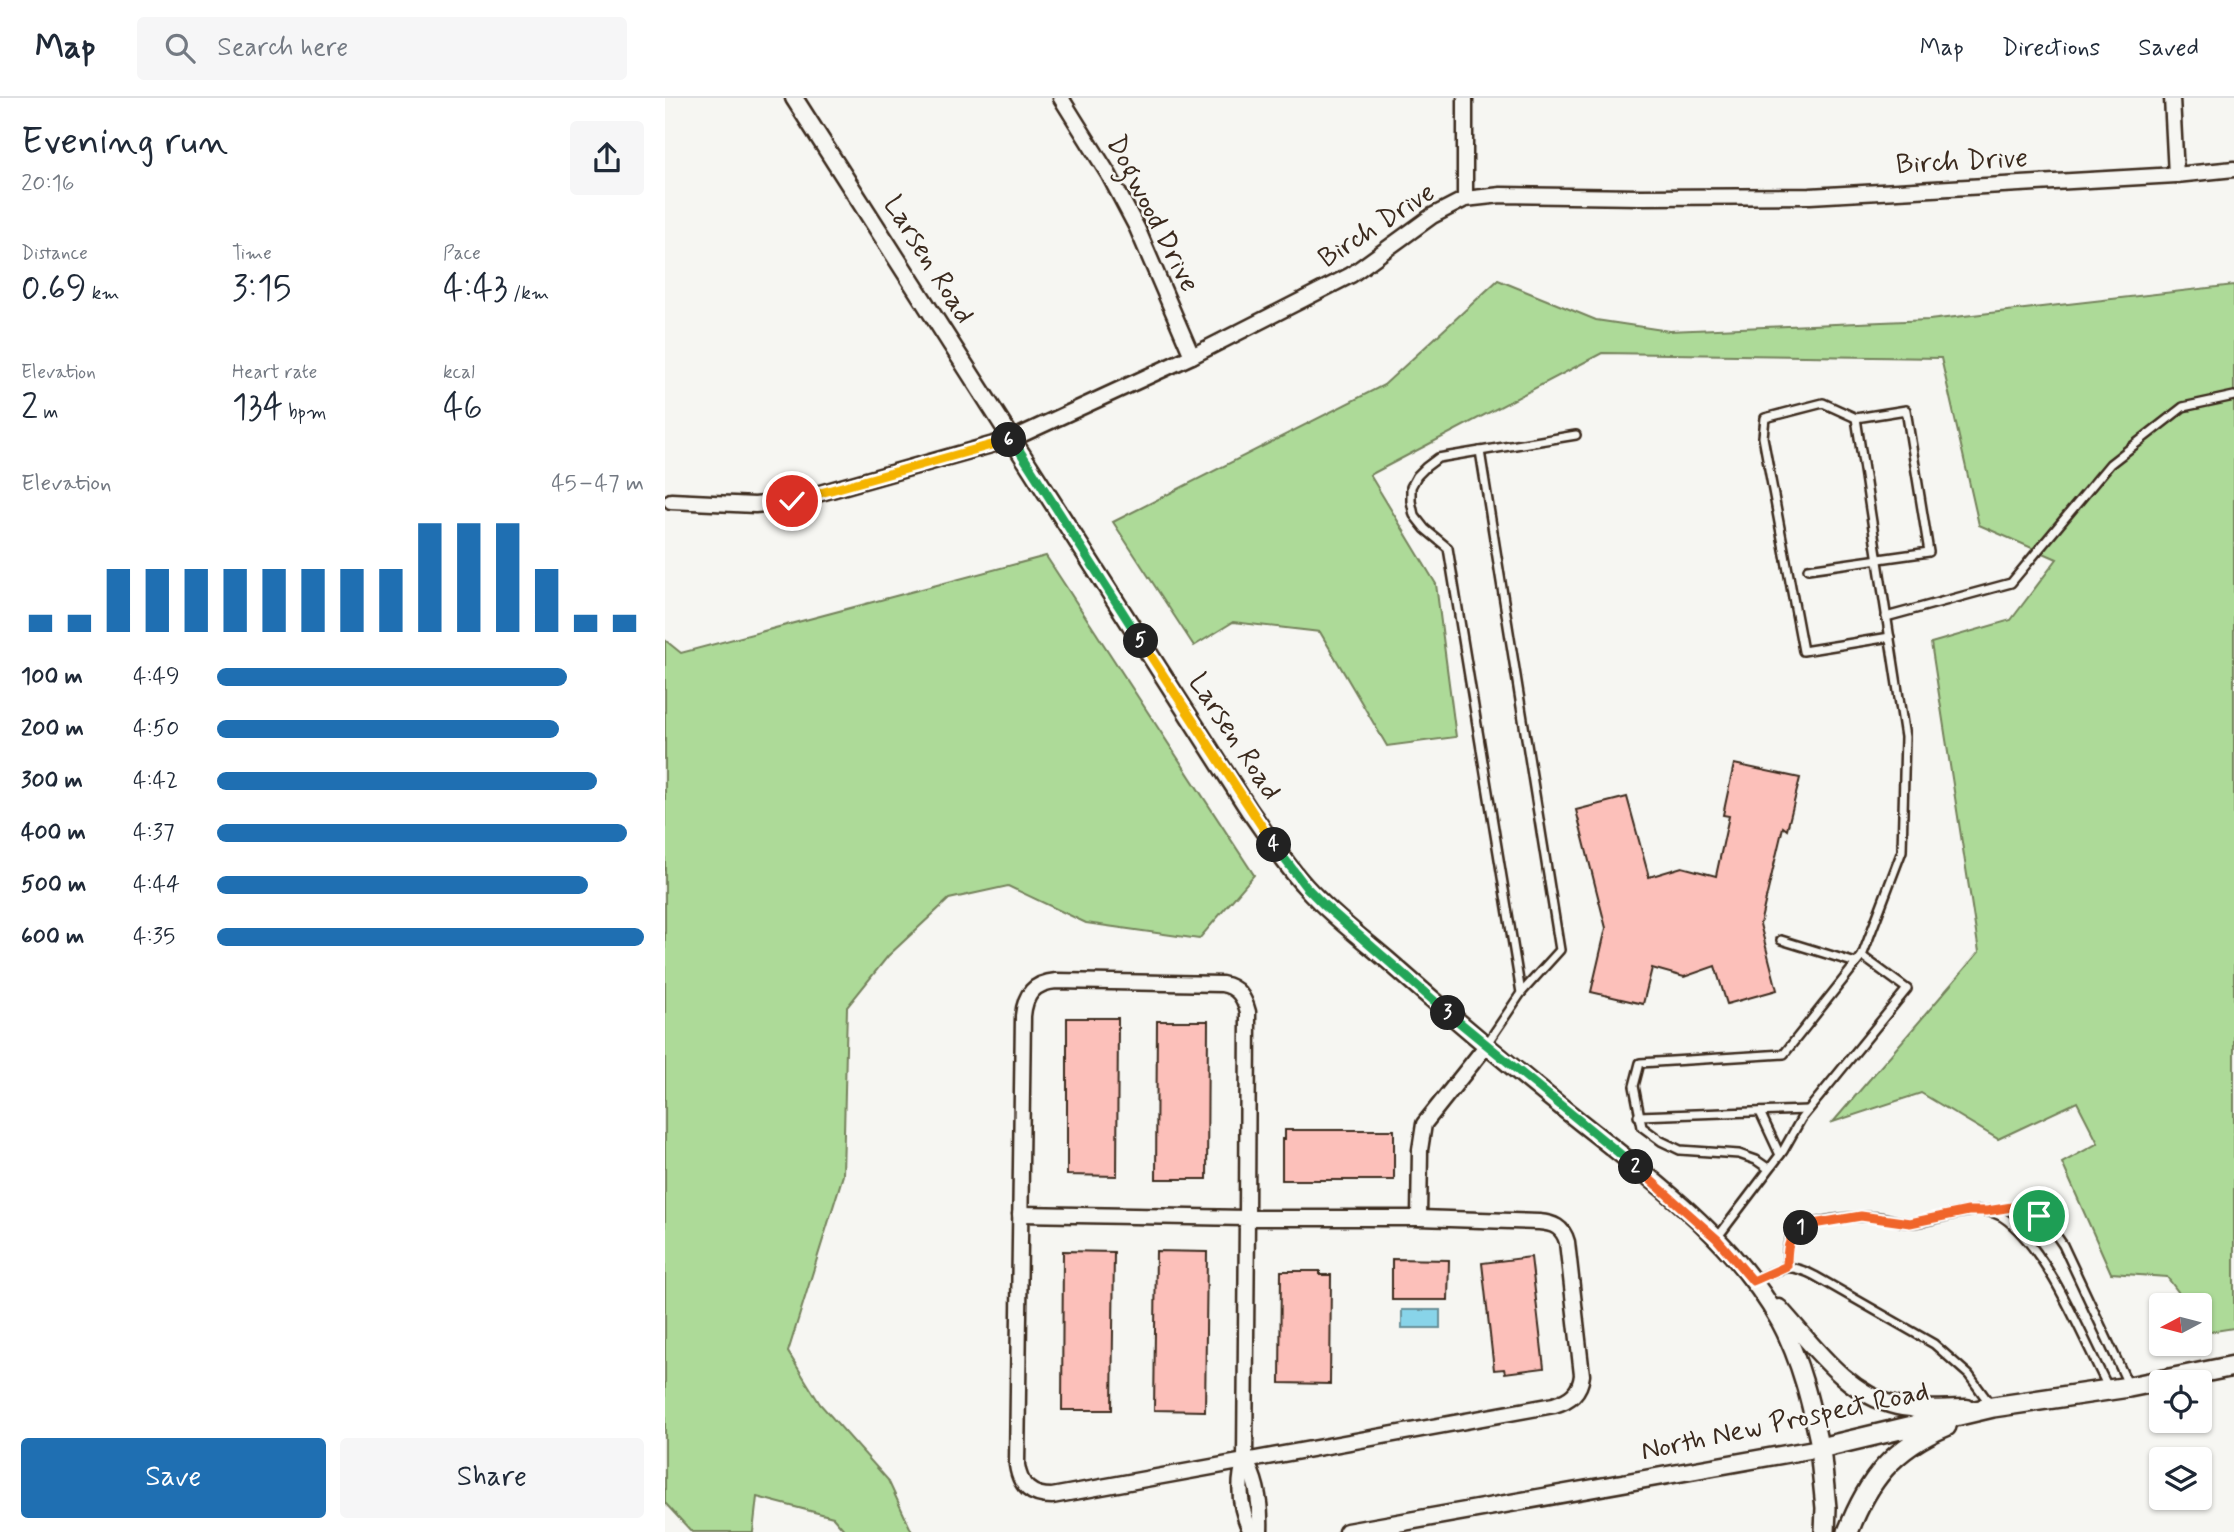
<!DOCTYPE html>
<meta charset="utf-8">
<style>
:root{--surface:#fff;--page:#f6f6f7;--text:#1f2937;--muted:#747a83;--line:#e0e1e3;--accent:#1f6fb2}
body{margin:0;font-family:Mynerve,sans-serif;background:var(--page);color:var(--text);height:100vh;display:flex;flex-direction:column;font-size:26px;white-space:nowrap}
*{box-sizing:border-box;margin:0}
p{font-size:23px;color:var(--muted)}
.icon{flex:none;width:38px;height:38px;fill:none;stroke:currentColor;stroke-width:2;stroke-linecap:round;stroke-linejoin:round}
.map{position:relative;flex:1;overflow:hidden}
.drawer{display:flex;flex-direction:column;background:var(--surface);width:665px}
.drawer>*{flex:none}
.needle{width:46px;rotate:263deg}
.fabs{position:absolute;left:1484px;top:1195px;display:grid;gap:14px}
.fabs a{display:grid;place-items:center;width:63px;height:63px;border-radius:7px;background:var(--surface);box-shadow:0 2px 5px #0004;font-size:35px}
.pin{position:absolute;display:grid;place-items:center;width:60px;height:60px;color:#fff;margin:-30px;border:4px solid #fff;border-radius:50%;box-shadow:0 2px 7px #0007}
.km{position:absolute;width:35px;height:35px;margin:-18px;border-radius:50%;background:#222;color:#fff;font-size:19px;line-height:35px;text-align:center}
.round{display:grid;place-items:center;flex:none;width:74px;height:74px;border-radius:7px;background:var(--page)}
.head{display:flex;align-items:center;justify-content:space-between;height:119px;padding:0 21px}
h1{font-size:38px;font-weight:600;line-height:52px}
.stats{display:grid;grid-template-columns:repeat(3,1fr);gap:10px;height:119px;padding:7px 21px}
.stats div{display:grid;align-content:center}
.stats b{font-size:35px;font-weight:600}
.stats small{font-size:19px;font-weight:400}
.stats p{font-size:19px}
.chart{height:196px;padding:14px 21px}
.chart p{display:flex;justify-content:space-between}
.chart svg{width:100%;height:126px;margin-top:7px;stroke:var(--accent);stroke-width:6}
.primary-button{display:flex;gap:14px;margin-top:auto;padding:14px 21px}
.primary-button a{flex:1;height:80px;border-radius:7px;background:var(--accent);color:#fff;font-size:28px;font-weight:600;line-height:80px;text-align:center}
.primary-button a+a{background:var(--page);color:var(--text)}
ul{padding:0 21px;list-style:none;font-size:23px}
li{display:grid;grid-template-columns:112px 84px 1fr;align-items:center;height:52px}
li i{height:18px;border-radius:9px;background:var(--accent)}
header{display:flex;align-items:center;gap:42px;box-sizing:border-box;height:98px;padding:0 35px;background:var(--surface);border-bottom:2px solid var(--line)}
header strong{font-size:33px}
nav{display:flex;gap:38px;margin-inline-start:auto;font-size:24px}
.search{width:490px;height:63px;background:var(--page);display:flex;align-items:center;gap:18px;box-sizing:border-box;padding:0 24px;border-radius:7px;color:var(--muted);font-size:26px}
main{display:flex;flex:1;min-height:0}
.map>svg:first-child{display:block}
.green{fill:#adda98;stroke:#74825b;stroke-width:2}
.water{fill:#88d4e9;stroke:#699098;stroke-width:2}
.building{fill:#fcc0ba;stroke:#3b2a1e;stroke-width:2}
.lines{fill:none;stroke-linecap:round;stroke-linejoin:round}
.service-casing{stroke:#3b2a1e;stroke-width:12}
.minor-casing{stroke:#3b2a1e;stroke-width:19}
.tertiary-casing{stroke:#3b2a1e;stroke-width:21}
.secondary-casing{stroke:#3b2a1e;stroke-width:24}
.service{stroke:#f6f6f2;stroke-width:7}
.minor{stroke:#f6f6f2;stroke-width:14}
.tertiary{stroke:#f6f6f2;stroke-width:16}
.secondary{stroke:#f6f6f2;stroke-width:19}
.split-1-casing{stroke:#fff;stroke-width:14}
.split-2-casing{stroke:#fff;stroke-width:14}
.split-3-casing{stroke:#fff;stroke-width:14}
.split-4-casing{stroke:#fff;stroke-width:14}
.split-5-casing{stroke:#fff;stroke-width:14}
.split-6-casing{stroke:#fff;stroke-width:14}
.split-7-casing{stroke:#fff;stroke-width:14}
.split-1{stroke:#f0652b;stroke-width:9}
.split-2{stroke:#f0652b;stroke-width:9}
.split-3{stroke:#22a559;stroke-width:9}
.split-4{stroke:#22a559;stroke-width:9}
.split-5{stroke:#f5b400;stroke-width:9}
.split-6{stroke:#22a559;stroke-width:9}
.split-7{stroke:#f5b400;stroke-width:9}
.labels{text-anchor:middle;dominant-baseline:central;stroke-width:5;stroke-linejoin:round;paint-order:stroke}
.street-label{font-size:28px;fill:#3b2a1e;stroke:#f6f6f2}
</style>
<header>
<strong>Map</strong>
<div class="search"><svg class="icon" aria-label="search" viewBox="0 0 24 24"><circle cx="10" cy="10" r="6"/><path d="M15 15l6 6"/></svg>Search here</div>
<nav><a>Map</a><a>Directions</a><a>Saved</a></nav>
</header>
<main>
<section class="drawer">
<div class="head"><div><h1>Evening run</h1><p>20:16</p></div><a class="round"><svg class="icon" aria-label="share" viewBox="0 0 24 24"><path d="M12 15V3M7 8l5-5 5 5M5 13v7h14v-7"/></svg></a></div>
<div class="stats">
<div><p>Distance</p><b>0.69<small> km</small></b></div>
<div><p>Time</p><b>3:15</b></div>
<div><p>Pace</p><b>4:43<small> /km</small></b></div>
</div>
<div class="stats">
<div><p>Elevation</p><b>2<small> m</small></b></div>
<div><p>Heart rate</p><b>134<small> bpm</small></b></div>
<div><p>kcal</p><b>46</b></div>
</div>
<div class="chart"><p><span>Elevation</span>45–47 m</p>
<svg viewBox="0 0 160 44" preserveAspectRatio="none"><path d="M5 44V38M15 44V38M25 44V22M35 44V22M45 44V22M55 44V22M65 44V22M75 44V22M85 44V22M95 44V22M105 44V6M115 44V6M125 44V6M135 44V22M145 44V38M155 44V38"/></svg>
</div>
<ul>
<li><b>100 m</b>4:49<i style="width:82%"></i></li>
<li><b>200 m</b>4:50<i style="width:80%"></i></li>
<li><b>300 m</b>4:42<i style="width:89%"></i></li>
<li><b>400 m</b>4:37<i style="width:96%"></i></li>
<li><b>500 m</b>4:44<i style="width:87%"></i></li>
<li><b>600 m</b>4:35<i style="width:100%"></i></li>
</ul>
<div class="primary-button"><a>Save</a><a>Share</a></div>
</section>
<div class="map">
<svg width="1569" height="1434" viewBox="0 0 1569 1434">
<rect width="100%" height="100%" fill="#f6f6f2"/>
<filter id="ink" filterUnits="userSpaceOnUse"><feTurbulence type="fractalNoise" baseFrequency=".0143" numOctaves="2"/><feDisplacementMap in="SourceGraphic" scale="14" xChannelSelector="R" yChannelSelector="G"/><feConvolveMatrix kernelMatrix="1 2 1 2 8 2 1 2 1" color-interpolation-filters="sRGB"/></filter>
<g filter="url(#ink)">
<!-- green -->
<g class="green">
<polygon points="833,182 931,222 1004,233 1264,222 1569,187 1569,1230 1544,1234 1535,1223 1535,1208 1523,1207 1502,1179 1446,1175 1397,1065 1433,1045 1412,1004 1333,1041 1256,995 1168,1024 1314,854 1266,545 1346,522 1392,461 1314,427 1276,260 937,255 705,377 771,486 791,639 722,648 655,534 568,524 529,548 448,424 719,287"/>
<polygon points="381,458 589,777 534,841 421,825 343,788 284,801 223,858 182,909 178,1077 123,1254 155,1306 223,1382 247,1434 181,1434 168,1419 92,1399 88,1434 27,1434 0,1405 0,542 16,555"/>
</g>
<!-- water -->
<rect class="water" x="737" y="1212" width="38" height="18"/>
<!-- building -->
<g class="building">
<polygon points="1069,666 1135,680 1122,732 1118,729 1095,826 1112,892 1062,906 1050,868 1019,879 987,870 978,906 926,894 941,830 911,712 962,699 984,779 1017,769 1051,778 1064,718 1058,717"/>
<polygon points="402,920 453,920 452,1078 402,1077"/>
<polygon points="492,923 543,923 542,1081 491,1081"/>
<polygon points="620,1032 729,1032 729,1082 617,1082 617,1041 620,1041"/>
<polygon points="398,1153 449,1154 447,1312 397,1312"/>
<polygon points="491,1153 542,1154 540,1313 489,1312"/>
<polygon points="866,1159 879,1270 840,1275 839,1271 829,1272 817,1165"/>
<polygon points="727,1161 784,1162 783,1202 727,1202"/>
<polygon points="616,1173 655,1173 655,1177 666,1177 665,1286 615,1285"/>
</g>
<g class="lines">
<!-- service casing -->
<g class="service-casing">
<g id="service">
<polyline points="1191,320 1240,639 1237,753 1197,858"/>
<polyline points="815,353 895,852 856,895"/>
<polyline points="1143,471 1264,454 1241,312 1191,320 1158,305 1100,320 1098,339 1138,553 1225,539"/>
<polyline points="1221,519 1346,485 1445,366 1518,309 1569,298"/>
<polyline points="1116,842 1191,865"/>
<polyline points="821,947 856,895 783,450 760,431 749,417 746,403 746,389 752,378 761,369 773,360 911,337"/>
<polyline points="1095,1014 1115,1057"/>
<polyline points="973,1018 1143,1012"/>
<path d="M1322,1113c42,-7 52,-1 76,34l66,141"/>
<polyline points="1052,1140 1118,1053 1136,1021 1242,891 1197,858 1119,956 975,965 969,988 977,1029 996,1043 1015,1052 1074,1056 1091,1062 1104,1071"/>
<path d="M1122,1168c0,-10 -1,-22 5,-30 12,-17 67,-21 86,-19 11,1 22,6 32,6 32,-1 69,-26 98,-2 43,35 75,118 101,168"/>
<path d="M1089,1183c27,-12 32,-20 61,-5l119,68 35,31 21,29"/>
</g>
</g>
<!-- minor casing -->
<g class="minor-casing">
<g id="minor">
<polyline points="396,0 444,77 472,130 527,258"/>
<polyline points="1507,0 1511,77"/>
<polyline points="800,101 800,0"/>
<polyline points="6,403 90,407 127,403 347,341 527,258 686,177 767,118 800,101 836,97 975,99 1145,98 1511,77 1569,71"/>
<path d="M391,883l166,3c16,3 22,13 26,28l-1,206h172l120,4c14,1 24,5 28,20l15,133c-2,18 -12,25 -28,30l-502,91c-21,0 -32,-10 -35,-31l6,-449c2,-22 11,-33 33,-35z"/>
<path d="M355,1116l227,4 -2,242c-8,24 -5,49 6,72"/>
<polyline points="754,1120 755,1052 759,1026 821,948"/>
<path d="M580,1362c13,21 16,47 15,72"/>
</g>
</g>
<!-- tertiary casing -->
<g class="tertiary-casing">
<g id="tertiary">
<path d="M129,0l455,712c18,25 35,53 56,76 26,29 58,53 87,78 61,54 123,106 187,157 73,58 155,118 201,201 21,39 31,83 40,126l-473,84"/>
<path d="M1114,1210c34,37 67,86 118,98 23,5 47,2 70,2"/>
</g>
</g>
<!-- secondary casing -->
<g class="secondary-casing">
<g id="secondary">
<polyline points="1160,1434 1161,1410 1155,1350 1328,1309 1464,1289 1569,1268"/>
<path d="M1183,1434c20,-52 45,-84 98,-106"/>
</g>
</g>
<!-- service -->
<use href="#service" class="service"/>
<!-- minor -->
<use href="#minor" class="minor"/>
<!-- tertiary -->
<use href="#tertiary" class="tertiary"/>
<!-- secondary -->
<use href="#secondary" class="secondary"/>
</g>
</g>
<g class="lines" filter="url(#ink)">
<!-- split-1 casing -->
<g class="split-1-casing">
<polyline id="split-1" points="1136,1130 1142,1127 1196,1118 1245,1125 1303,1113 1322,1113 1347,1109 1360,1111 1374,1118"/>
</g>
<!-- split-2 casing -->
<g class="split-2-casing">
<path id="split-2" d="M971,1069l81,72 36,42 34,-15c0,-14 0,-29 14,-38"/>
</g>
<!-- split-3 casing -->
<g class="split-3-casing">
<polyline id="split-3" points="783,915 971,1069"/>
</g>
<!-- split-4 casing -->
<g class="split-4-casing">
<polyline id="split-4" points="609,747 641,789 659,807 783,915"/>
</g>
<!-- split-5 casing -->
<g class="split-5-casing">
<polyline id="split-5" points="476,543 609,747"/>
</g>
<!-- split-6 casing -->
<g class="split-6-casing">
<polyline id="split-6" points="344,342 347,341 476,543"/>
</g>
<!-- split-7 casing -->
<g class="split-7-casing">
<polyline id="split-7" points="127,403 344,342"/>
</g>
<!-- split-1 -->
<use href="#split-1" class="split-1"/>
<!-- split-2 -->
<use href="#split-2" class="split-2"/>
<!-- split-3 -->
<use href="#split-3" class="split-3"/>
<!-- split-4 -->
<use href="#split-4" class="split-4"/>
<!-- split-5 -->
<use href="#split-5" class="split-5"/>
<!-- split-6 -->
<use href="#split-6" class="split-6"/>
<!-- split-7 -->
<use href="#split-7" class="split-7"/>
</g>
<g class="labels">
<!-- street labels -->
<g class="street-label">
<text transform="translate(1297 64) rotate(-3)">Birch Drive</text>
<text transform="translate(487 116) rotate(63)">Dogwood Drive</text>
<text transform="translate(712 128) rotate(-33)">Birch Drive</text>
<text transform="translate(263 162) rotate(58)">Larsen Road</text>
<text transform="translate(569 639) rotate(57)">Larsen Road</text>
<text transform="translate(1120 1324) rotate(-12)">North New Prospect Road</text>
</g>
</g>
</svg>
<div class="fabs">
<a><svg class="needle" viewBox="-14 -14 28 28"><path d="M0-13l5 13h-10z" fill="#e53935"/><path d="M0 13l5-13h-10z" fill="#747a83"/></svg></a>
<a><svg class="icon" aria-label="locate" viewBox="0 0 24 24"><circle cx="12" cy="12" r="6"/><path d="M12 2v4M12 18v4M2 12h4M18 12h4"/></svg></a>
<a><svg class="icon" aria-label="layers" viewBox="0 0 24 24"><path d="M12 4l9 5-9 5-9-5zM3 14l9 5 9-5"/></svg></a>
</div>
<div class="pin" style="left:1374px;top:1118px;background:#1e9e55"><svg class="icon" aria-label="arrive" viewBox="0 0 24 24"><path d="M6 21V4h12l-3 4 3 4H6"/></svg></div>
<div class="pin" style="left:127px;top:403px;background:#d93025"><svg class="icon" aria-label="check" viewBox="0 0 24 24"><path d="M5 12l5 5 9-10"/></svg></div>
<b class="km" style="left:1136px;top:1130px">1</b>
<b class="km" style="left:971px;top:1069px">2</b>
<b class="km" style="left:783px;top:915px">3</b>
<b class="km" style="left:609px;top:747px">4</b>
<b class="km" style="left:476px;top:543px">5</b>
<b class="km" style="left:344px;top:342px">6</b>
</div>
</main>
